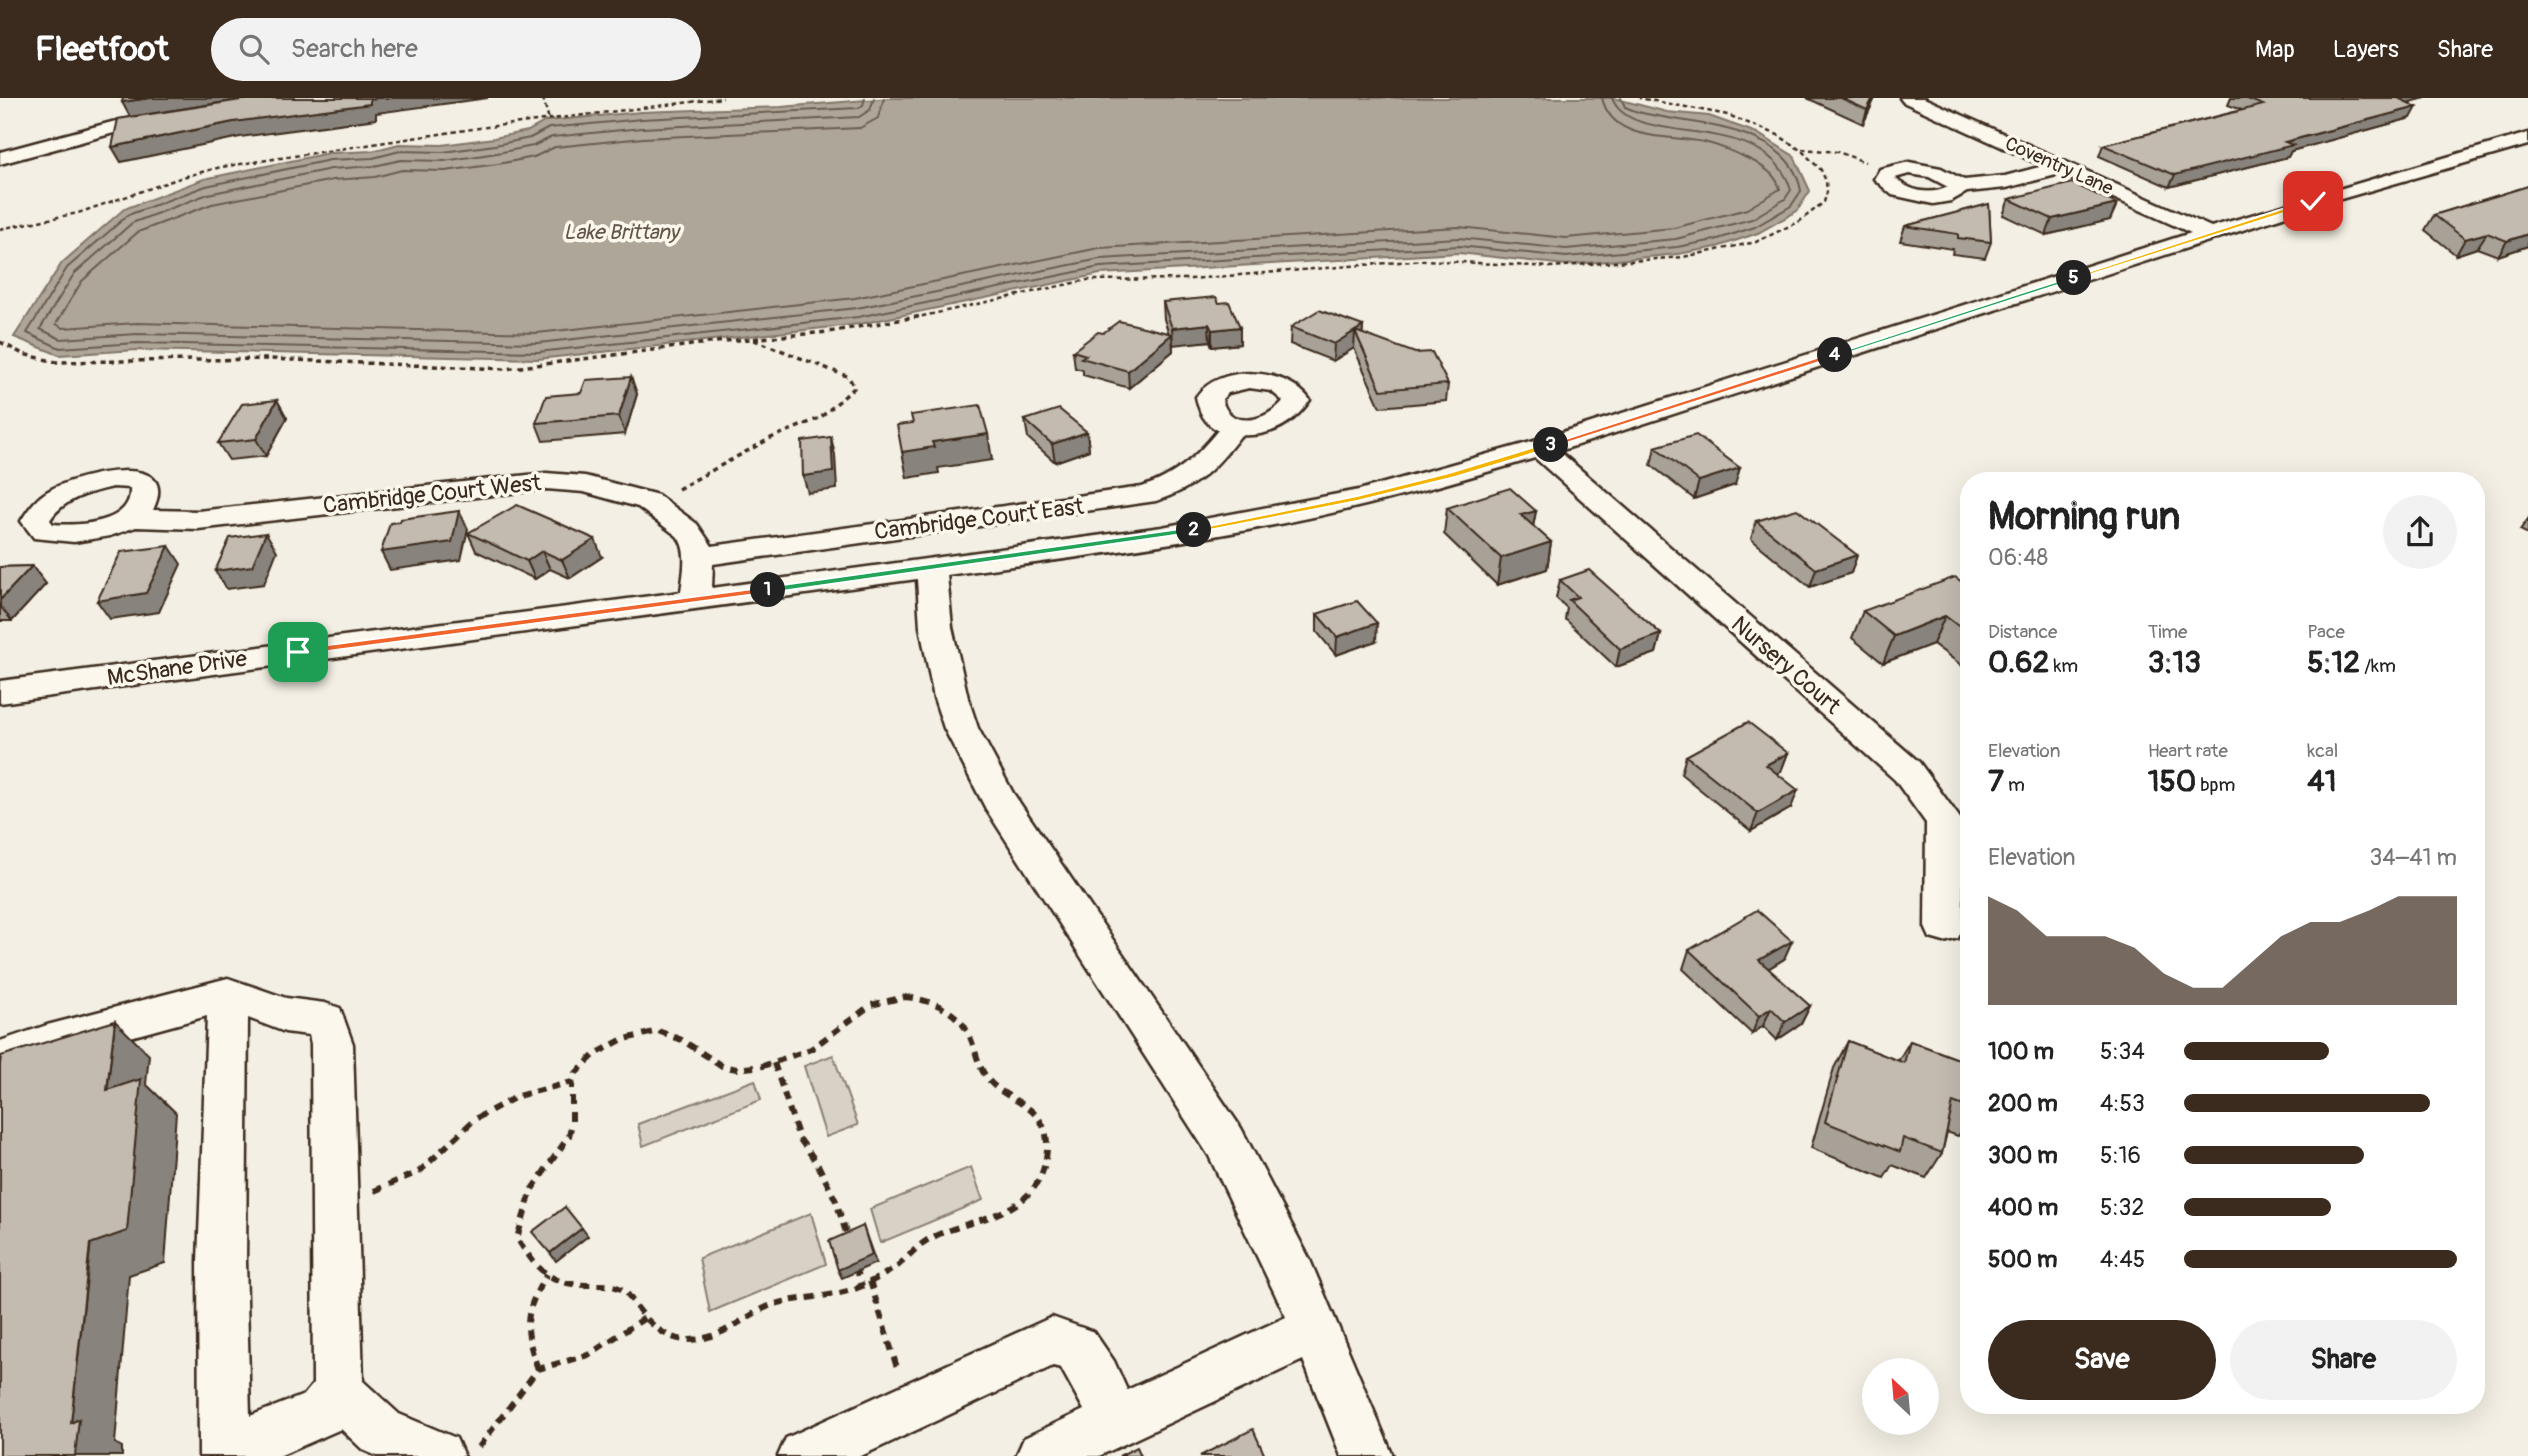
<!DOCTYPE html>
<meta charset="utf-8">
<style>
:root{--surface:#fff;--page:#f2f2f2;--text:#222;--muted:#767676;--accent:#3b2a1e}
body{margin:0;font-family:Pangolin,sans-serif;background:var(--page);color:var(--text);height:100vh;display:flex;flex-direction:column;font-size:26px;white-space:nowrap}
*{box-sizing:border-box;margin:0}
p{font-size:23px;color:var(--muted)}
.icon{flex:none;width:38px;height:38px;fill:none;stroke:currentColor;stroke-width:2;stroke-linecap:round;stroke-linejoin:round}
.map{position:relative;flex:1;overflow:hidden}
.side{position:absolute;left:1960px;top:374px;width:525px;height:942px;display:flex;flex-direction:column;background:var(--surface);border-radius:28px;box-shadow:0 7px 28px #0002}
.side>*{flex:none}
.needle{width:46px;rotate:334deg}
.buttons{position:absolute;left:1862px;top:1260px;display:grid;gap:14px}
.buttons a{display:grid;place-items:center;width:77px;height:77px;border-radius:50%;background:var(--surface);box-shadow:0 7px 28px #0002;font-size:35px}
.pin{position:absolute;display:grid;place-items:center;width:60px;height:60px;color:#fff;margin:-30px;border-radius:14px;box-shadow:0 4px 10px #0006}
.km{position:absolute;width:35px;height:35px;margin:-18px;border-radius:50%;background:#222;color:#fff;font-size:19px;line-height:35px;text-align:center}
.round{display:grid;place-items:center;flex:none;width:74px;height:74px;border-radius:37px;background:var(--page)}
.headline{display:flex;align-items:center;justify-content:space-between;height:119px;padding:0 28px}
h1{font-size:38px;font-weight:800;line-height:52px}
.figures{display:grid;grid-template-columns:repeat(3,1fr);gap:10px;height:119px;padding:7px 28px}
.figures div{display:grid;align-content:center}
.figures b{font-size:30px;font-weight:800}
.figures small{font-size:19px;font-weight:400}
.figures p{font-size:19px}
.chart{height:196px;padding:14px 28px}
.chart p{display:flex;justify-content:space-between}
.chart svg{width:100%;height:126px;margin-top:7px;fill:var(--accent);opacity:.7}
.cta{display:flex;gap:14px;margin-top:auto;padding:14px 28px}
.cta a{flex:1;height:80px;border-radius:42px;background:var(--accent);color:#fff;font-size:28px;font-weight:800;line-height:80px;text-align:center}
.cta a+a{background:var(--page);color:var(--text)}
ul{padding:0 28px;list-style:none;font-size:23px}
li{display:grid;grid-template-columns:112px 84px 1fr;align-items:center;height:52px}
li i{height:18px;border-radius:9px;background:var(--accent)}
header{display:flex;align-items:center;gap:42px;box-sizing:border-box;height:98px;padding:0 35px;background:var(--accent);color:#fff}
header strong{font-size:33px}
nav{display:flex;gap:38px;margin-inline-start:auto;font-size:24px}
.search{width:490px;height:63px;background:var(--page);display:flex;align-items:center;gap:18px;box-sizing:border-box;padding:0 24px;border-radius:38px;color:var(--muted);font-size:26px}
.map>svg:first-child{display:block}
.green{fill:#d8d1c6;stroke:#8a7e72;stroke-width:2}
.water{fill:#afa69a;stroke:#817468;stroke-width:2}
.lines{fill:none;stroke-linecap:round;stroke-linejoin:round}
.shore{stroke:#695c50;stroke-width:2}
.minor-casing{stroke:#3b2a1e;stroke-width:5}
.path-far2{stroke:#3b2a1e;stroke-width:2.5;stroke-dasharray:4.5 3.5;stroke-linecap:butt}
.path-far1{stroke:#3b2a1e;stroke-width:3.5;stroke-dasharray:5 4.5;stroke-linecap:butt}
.path{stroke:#3b2a1e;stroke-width:6;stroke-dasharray:9 7;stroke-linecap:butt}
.minor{fill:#fbf7ec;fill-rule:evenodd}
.wall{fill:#a8a197;stroke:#3b2a1e;stroke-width:2}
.shaded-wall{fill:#88837b;stroke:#3b2a1e;stroke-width:2}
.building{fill:#c3bbb0;stroke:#3b2a1e;stroke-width:2}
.split-1{fill:#f0652b;stroke:#fff;stroke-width:2}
.split-2{fill:#22a559;stroke:#fff;stroke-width:2}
.split-3{fill:#f5b400;stroke:#fff;stroke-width:2}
.split-4{fill:#f0652b;stroke:#fff;stroke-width:2}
.split-5{fill:#22a559;stroke:#fff;stroke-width:2}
.split-6{fill:#f5b400;stroke:#fff;stroke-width:2}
.labels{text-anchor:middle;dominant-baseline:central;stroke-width:7;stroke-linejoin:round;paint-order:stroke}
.far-street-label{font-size:19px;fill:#3b2a1e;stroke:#fbf7ec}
.far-water-label{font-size:21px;font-style:italic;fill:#645549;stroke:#fbf7ec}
.street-label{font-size:23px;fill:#3b2a1e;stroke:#fbf7ec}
</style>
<header>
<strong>Fleetfoot</strong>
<div class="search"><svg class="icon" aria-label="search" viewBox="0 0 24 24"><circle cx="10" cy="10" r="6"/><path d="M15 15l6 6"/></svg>Search here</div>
<nav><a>Map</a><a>Layers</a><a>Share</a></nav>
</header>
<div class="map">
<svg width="2528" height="1358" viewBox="0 0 2528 1358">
<rect width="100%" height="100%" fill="#f3efe4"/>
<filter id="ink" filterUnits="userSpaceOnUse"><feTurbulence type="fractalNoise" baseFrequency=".0143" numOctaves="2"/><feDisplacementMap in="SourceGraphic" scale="14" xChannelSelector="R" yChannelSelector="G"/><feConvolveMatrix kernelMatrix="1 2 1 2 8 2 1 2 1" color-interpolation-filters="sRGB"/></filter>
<g filter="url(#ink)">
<!-- green -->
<g class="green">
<polygon points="833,957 858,1027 826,1039 804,968"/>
<polygon points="755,982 761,1002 643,1048 638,1026"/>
<polygon points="971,1069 983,1102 880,1145 870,1111"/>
<polygon points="811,1115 826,1166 710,1214 699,1160"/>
</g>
<!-- water -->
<polygon class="water" points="891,0 1613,0 1667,14 1709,18 1757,35 1794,58 1810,93 1797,113 1758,135 1717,149 1678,156 1566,167 1459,155 1100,176 860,226 538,261 137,252 59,257 14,239 62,165 124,111 204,81 329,55 372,53 399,46 442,47 494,40 528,33 546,23 641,14 781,9"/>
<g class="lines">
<!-- shore -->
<g class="shore">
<path d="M865,0l-2,7 -5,3 -216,11 -93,9 -19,10 -35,7 -52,7 -43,-1 -27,7 -43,2 -124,26 -78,29 -61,53 -40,65 33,15 77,-5 401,9 320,-35 242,-50 359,-21 107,11 111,-10 38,-7 40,-13 36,-21 10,-15c-11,-69 -115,-65 -166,-80l-10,-4 -4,-9"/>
<path d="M874,0l-4,12 -11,7 -217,11 -90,9 -19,9 -36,7 -53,8 -43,-1 -27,6 -43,3 -123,25 -76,29 -58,51 -34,55 21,10 76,-5 401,9 319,-35 243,-49 359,-21 107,11 110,-10 76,-20 33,-20 6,-9c-24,-83 -160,-39 -179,-92"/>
<path d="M884,0l-6,20 -18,10 -217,10 -88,9 -21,10 -36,7 -53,7 -43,-1 -27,7 -42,3 -121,24 -74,28 -56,49 -26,43 7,4 74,-5 400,10 318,-35 244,-50 360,-21 107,11 108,-10 73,-19 33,-20c-4,-14 -14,-20 -25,-27 -16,-8 -34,-16 -51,-20 -37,-8 -91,1 -102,-44"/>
</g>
<!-- minor casing -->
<g class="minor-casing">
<g id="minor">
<path d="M1900,0h24l287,129 317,-94v12l-208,60 -761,246 360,311 43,59 1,106 -5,11 -14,4 -14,-4 -5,-11 1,-104 -31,-43 -360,-322c-78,23 -156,46 -236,62 -116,24 -234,39 -352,55l5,52 16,71 10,30 35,65 228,335 69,132 83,196h-52l-38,-96 -204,96h-83l8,-18 60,-28 -23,-42 -8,-2 -192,90h-83l8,-18 266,-121 42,15 20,29 13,29 159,-73 -77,-161 -223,-347 -42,-81 -10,-30 -14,-71 -3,-48 -917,124v-22l681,-89c2,-18 8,-41 -4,-56l-39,-29 -54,-15 -38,-3 -348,40 -62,-2 -26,9 -36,6 -40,-4 -13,-17c8,-13 16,-24 29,-31 25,-15 133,-42 103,20l45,1 348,-38 39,3 73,19 39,29 15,22 430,-59c34,-11 54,-30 76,-57 -14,-6 -19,-19 -22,-33 23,-34 91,-30 114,3 -16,23 -39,37 -69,35 -26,34 -43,52 -85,66l-443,63 -1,24 450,-61 197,-37 172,-48 660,-209 -131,-59 -54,14 -39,4 -16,9 -18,3 -41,-9 -18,-16 6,-10 29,-7 32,6 23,12 41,-4 38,-10 -140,-64zM1909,76l20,3 19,10c-18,9 -39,4 -53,-9zM1249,290l22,3 12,10c-16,20 -54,30 -61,-2l6,-6zM113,389l17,1c3,36 -51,38 -77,36l-3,-4c13,-21 40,-28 63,-33z"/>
<polygon points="163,15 172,21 170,25 114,35 0,66 0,54 112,24"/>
<path d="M228,880l58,20 39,5 15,5 13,36 10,337 36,33 57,24 8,18h-87l-14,-6 -22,-21 -62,27h-80l-1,-195 9,-245 -157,43 -50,18v-36l47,-16zM248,920l37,14 24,3 2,9 2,340 -9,11 -54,21 -4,-155z"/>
</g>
</g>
<!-- path-far2 -->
<g class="path-far2">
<polyline points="543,0 549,22"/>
<polyline points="1802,51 1838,54 1865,64"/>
<polyline points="0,131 78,115 183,79 221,69 479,30 723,0"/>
<polyline points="914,220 1087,182 1191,181 1424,162 1550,169 1683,159 1756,144 1800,123 1824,104 1827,94 1826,83 1821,72 1802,53 1778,37 1728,17 1639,0"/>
</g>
<!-- path-far1 -->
<g class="path-far1">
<polyline points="0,244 23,256 56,264 269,261 505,271 715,244 828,234 922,218"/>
<polyline points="678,391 771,340 820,320 854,290 849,279 752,241"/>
</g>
<!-- path -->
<g class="path">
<path d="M905,899c23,2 50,12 62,34 8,14 9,30 18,44 18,30 70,26 61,83 -10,60 -72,58 -115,80 -13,6 -24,21 -36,30 -10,6 -22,13 -33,18 -30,13 -66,10 -93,20 -30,13 -45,33 -81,34 -24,0 -42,-20 -55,-38 -2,-3 -6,-10 -10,-12 -9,-6 -25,-5 -36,-5 -38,0 -52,-18 -70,-47l15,-49 37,-53 3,-13v-40l4,-10 18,-18 27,-15 37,-9 24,9 40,26 15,3 26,-3 48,-17 60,-44z"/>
<polyline points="774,965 799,1040 817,1065 836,1103 848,1141"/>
<polyline points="374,1093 420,1073 475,1021 518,998 572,984"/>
<polyline points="856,1169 862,1188"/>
<polyline points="870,1183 898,1273"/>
<path d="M538,1271c-15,-42 -14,-57 9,-95"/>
<polyline points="479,1349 538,1271 588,1257 645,1220"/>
</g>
<!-- minor -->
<use href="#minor" class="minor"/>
</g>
<!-- wall -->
<g class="wall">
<polygon points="1807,0 1875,0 1863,26"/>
<polygon points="2231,0 2425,0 2408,4 2411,20 2291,53 2288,59 2169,89 2099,58 2103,47 2242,12 2228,7"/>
<polygon points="2528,88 2528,148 2498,158 2477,150 2456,157 2425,132 2434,117"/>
<polygon points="2009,101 2117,106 2110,122 2046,137 2003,117"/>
<polygon points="1989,106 1991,144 1985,160 1952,156 1953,151 1900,143 1905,128"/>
<polygon points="1163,204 1219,205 1240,229 1240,246 1212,249 1210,243 1173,246 1173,253 1129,290 1083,277 1083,272 1075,270 1073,253 1103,235 1169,236 1164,221"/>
<polygon points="1363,228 1362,236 1448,286 1446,303 1380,309 1354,250 1333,263 1290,246 1291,229"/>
<polygon points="631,279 637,296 625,336 543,343 536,325 581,295"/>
<polygon points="277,302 287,320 266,358 229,362 218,345"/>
<polygon points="1025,322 1087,334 1089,352 1055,364 1028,340"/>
<polygon points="1655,349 1735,387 1694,401 1651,367"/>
<polygon points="1447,410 1536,413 1533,428 1551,444 1547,471 1497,487 1444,436"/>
<polygon points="2528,421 2528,436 2520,432"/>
<polygon points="1756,423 1857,457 1851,475 1810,489 1751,441"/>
<polygon points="468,435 602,459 570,480 550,471 535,481 476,453"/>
<polygon points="32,468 46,486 12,523 0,523 0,469"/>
<polygon points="1560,482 1661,536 1656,555 1616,569 1565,521 1567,510 1556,500"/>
<polygon points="1969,489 1969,573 1933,546 1883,565 1852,540 1863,513"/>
<polygon points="1317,516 1376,543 1336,557 1317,534"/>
<polygon points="1788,655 1781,673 1777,676 1791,710 1751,733 1681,676 1686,658"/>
<polygon points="1689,852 1784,861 1768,871 1810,908 1801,926 1777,942 1763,928 1752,936 1683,871"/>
<polygon points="1848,943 1898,963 1910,943 1969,965 1969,1023 1958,1038 1947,1034 1942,1055 1926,1080 1892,1067 1884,1080 1811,1050 1834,970"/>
</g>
<!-- shaded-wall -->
<g class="shaded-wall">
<polygon points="150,0 251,0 130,19 122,4"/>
<polygon points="377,0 488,0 376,15 376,21 240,39 121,64 112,49 233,24"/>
<polygon points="1873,0 1875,0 1863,26 1867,12"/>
<polygon points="2394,0 2425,0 2389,10"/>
<polygon points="2417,9 2411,20 2291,53 2288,59 2169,89 2175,77 2285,44"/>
<polygon points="2117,106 2110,122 2046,137 2052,121"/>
<polygon points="2487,135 2477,150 2456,157 2465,141"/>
<polygon points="2528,136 2528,148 2498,158 2507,143"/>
<polygon points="1209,226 1210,243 1173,247 1172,230"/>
<polygon points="1363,228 1362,245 1355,233"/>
<polygon points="1240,229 1240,246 1212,249 1212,232"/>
<polygon points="1355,233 1354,250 1333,263 1334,246"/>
<polygon points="1172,236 1173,253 1129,290 1128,273"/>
<polygon points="631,279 637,296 625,336 619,318"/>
<polygon points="277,302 287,320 266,358 256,341"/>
<polygon points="1087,334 1089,352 1055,364 1052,346"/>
<polygon points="988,336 992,362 938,370 939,375 907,380 902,354 932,344"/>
<polygon points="831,339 835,357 837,391 808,395 803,378"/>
<polygon points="1740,370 1735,387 1694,401 1699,383"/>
<polygon points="459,413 468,431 461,462 390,472 381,454"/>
<polygon points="1536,413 1531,439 1521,417"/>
<polygon points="266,435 277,453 264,486 227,491 215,473"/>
<polygon points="595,441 602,459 570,480 562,462"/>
<polygon points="1551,444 1547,471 1497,487 1501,460"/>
<polygon points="169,448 181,466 159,514 110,521 97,503"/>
<polygon points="542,453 550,471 535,481 527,463"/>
<polygon points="1857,457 1851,475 1810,489 1816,471"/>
<polygon points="32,468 46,486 12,523 0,508 0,502"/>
<polygon points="1945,518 1933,546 1883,565 1894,538"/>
<polygon points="1377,525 1376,543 1336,557 1337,539"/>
<polygon points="1661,536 1656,555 1616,569 1620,551"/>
<polygon points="1788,655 1781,673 1759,686 1766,667"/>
<polygon points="1798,692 1791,710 1751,733 1758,715"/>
<polygon points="1792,843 1784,861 1751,881 1759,862"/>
<polygon points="1810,908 1801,926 1777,942 1785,924"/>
<polygon points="1771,910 1763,928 1752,936 1759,918"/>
<polygon points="115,923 149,957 146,986 176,1015 165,1165 129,1177 115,1345 122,1349 122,1358 75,1358 71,1325"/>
<polygon points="863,1128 876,1165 842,1180 838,1172"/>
<polygon points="582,1130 588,1138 556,1163 550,1155"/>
</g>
<!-- building -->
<g class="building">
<polygon points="123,0 150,0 122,4"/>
<polygon points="254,0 377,0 370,1 370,6 233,24 112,49 118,21"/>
<polygon points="1841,0 1873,0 1867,12"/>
<polygon points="2245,0 2398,0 2417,9 2285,44 2293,47 2175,77 2103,47 2263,7"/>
<polygon points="2072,85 2117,106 2052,121 2009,101"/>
<polygon points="2528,88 2528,136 2507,143 2487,135 2465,141 2434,117"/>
<polygon points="1989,106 1991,144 1958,140 1958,136 1905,128"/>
<polygon points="1216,199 1219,205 1229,204 1240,229 1212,232 1209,226 1172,230 1163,204"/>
<polygon points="1319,212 1363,228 1355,233 1415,255 1432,254 1448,286 1381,292 1355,233 1334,246 1291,229"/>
<polygon points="1119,223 1172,236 1128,273 1081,260 1086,257 1073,253 1098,234 1103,235"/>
<polygon points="631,279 619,318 536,325 546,298 581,295 586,282"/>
<polygon points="277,302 256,341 218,345 242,306"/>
<polygon points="980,307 988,336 932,344 934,349 902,354 897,327 913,325 911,317"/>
<polygon points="1059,311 1087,334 1052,346 1025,322"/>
<polygon points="1696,337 1740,370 1699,383 1655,349"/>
<polygon points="831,339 833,374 803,378 802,343"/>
<polygon points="1510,390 1536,413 1521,417 1551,444 1501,460 1447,410"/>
<polygon points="517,407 595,441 562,462 542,453 527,463 468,435"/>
<polygon points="1797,411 1857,457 1816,471 1756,423"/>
<polygon points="459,413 452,444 381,454 390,425 400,424 401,421"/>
<polygon points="266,435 252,468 215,473 230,440"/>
<polygon points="169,448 146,495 97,503 121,454"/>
<polygon points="32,468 0,502 0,469"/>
<polygon points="1589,472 1661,536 1620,551 1569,502 1578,499 1560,482"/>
<polygon points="1955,479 1969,489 1969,536 1945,518 1894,538 1863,513"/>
<polygon points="1357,503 1377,525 1337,539 1317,516"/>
<polygon points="1748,624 1788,655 1766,667 1798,692 1758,715 1686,658"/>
<polygon points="1757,812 1792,843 1759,862 1810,908 1785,924 1771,910 1759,918 1689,852"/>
<polygon points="115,923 107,992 141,981 127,1133 90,1146 71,1325 79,1321 75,1358 0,1358 0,967 1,958"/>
<polygon points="1848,943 1904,965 1910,943 1969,965 1969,1010 1953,1004 1942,1055 1903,1040 1900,1054 1825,1024"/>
<polygon points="565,1109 582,1130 550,1155 532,1134"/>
<polygon points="863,1128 872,1157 838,1172 829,1143"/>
<polygon points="1253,1331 1265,1358 1200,1358"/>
<polygon points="1137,1349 1141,1358 1119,1358"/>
</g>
</g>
<!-- split-1 -->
<polygon class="split-1" points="768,489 772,490 772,494 298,557 293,554 298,551"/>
<!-- split-2 -->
<polygon class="split-2" points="1194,429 1198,432 1197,434 768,495 763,492 768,489"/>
<!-- split-3 -->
<polygon class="split-3" points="1551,344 1554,349 1455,379 1357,403 1194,435 1189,432 1357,398 1449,375"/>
<!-- split-4 -->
<polygon class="split-4" points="1835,254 1838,258 1554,349 1547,347"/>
<!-- split-5 -->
<polygon class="split-5" points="2074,178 2076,181 1838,258 1831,257"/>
<!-- split-6 -->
<polygon class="split-6" points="2313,101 2316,105 2076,181 2070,180"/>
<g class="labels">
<!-- far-street labels -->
<g class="far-street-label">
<text transform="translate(2059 68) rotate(24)">Coventry Lane</text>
</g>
<!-- far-water labels -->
<g class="far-water-label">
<text x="621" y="134">Lake Brittany</text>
</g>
<!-- street labels -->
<g class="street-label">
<text transform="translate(432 396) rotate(-6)">Cambridge Court West</text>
<text transform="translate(979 421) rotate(-7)">Cambridge Court East</text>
<text transform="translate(1786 567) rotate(41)">Nursery Court</text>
<text transform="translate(177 570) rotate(-8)">McShane Drive</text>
</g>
</g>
</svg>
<div class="buttons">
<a><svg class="needle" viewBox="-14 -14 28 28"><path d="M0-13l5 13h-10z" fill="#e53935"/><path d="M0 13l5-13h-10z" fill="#767676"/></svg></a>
</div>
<div class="pin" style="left:298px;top:554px;background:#1e9e55"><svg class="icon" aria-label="arrive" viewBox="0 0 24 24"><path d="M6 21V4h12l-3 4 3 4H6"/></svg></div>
<div class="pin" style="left:2313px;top:103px;background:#d93025"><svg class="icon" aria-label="check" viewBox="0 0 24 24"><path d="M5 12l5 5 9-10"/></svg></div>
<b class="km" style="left:768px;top:492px">1</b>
<b class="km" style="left:1194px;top:432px">2</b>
<b class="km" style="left:1551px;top:347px">3</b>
<b class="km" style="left:1835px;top:257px">4</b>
<b class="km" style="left:2074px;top:180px">5</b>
<section class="side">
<div class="headline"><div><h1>Morning run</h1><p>06:48</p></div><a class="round"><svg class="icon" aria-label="share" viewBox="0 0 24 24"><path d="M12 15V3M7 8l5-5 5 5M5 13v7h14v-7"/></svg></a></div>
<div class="figures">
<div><p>Distance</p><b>0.62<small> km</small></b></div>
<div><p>Time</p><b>3:13</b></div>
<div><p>Pace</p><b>5:12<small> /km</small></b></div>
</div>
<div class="figures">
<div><p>Elevation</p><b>7<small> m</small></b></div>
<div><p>Heart rate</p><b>150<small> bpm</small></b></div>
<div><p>kcal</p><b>41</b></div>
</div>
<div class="chart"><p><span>Elevation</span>34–41 m</p>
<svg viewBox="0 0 160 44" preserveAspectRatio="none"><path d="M0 44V6L10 11L20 20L30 20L40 20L50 24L60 33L70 38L80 38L90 29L100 20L110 15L120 15L130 11L140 6L150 6L160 6V44z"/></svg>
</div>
<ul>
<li><b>100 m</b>5:34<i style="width:53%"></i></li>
<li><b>200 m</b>4:53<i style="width:90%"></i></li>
<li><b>300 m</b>5:16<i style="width:66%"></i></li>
<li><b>400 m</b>5:32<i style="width:54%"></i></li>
<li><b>500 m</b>4:45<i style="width:100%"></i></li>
</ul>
<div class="cta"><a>Save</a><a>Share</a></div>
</section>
</div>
